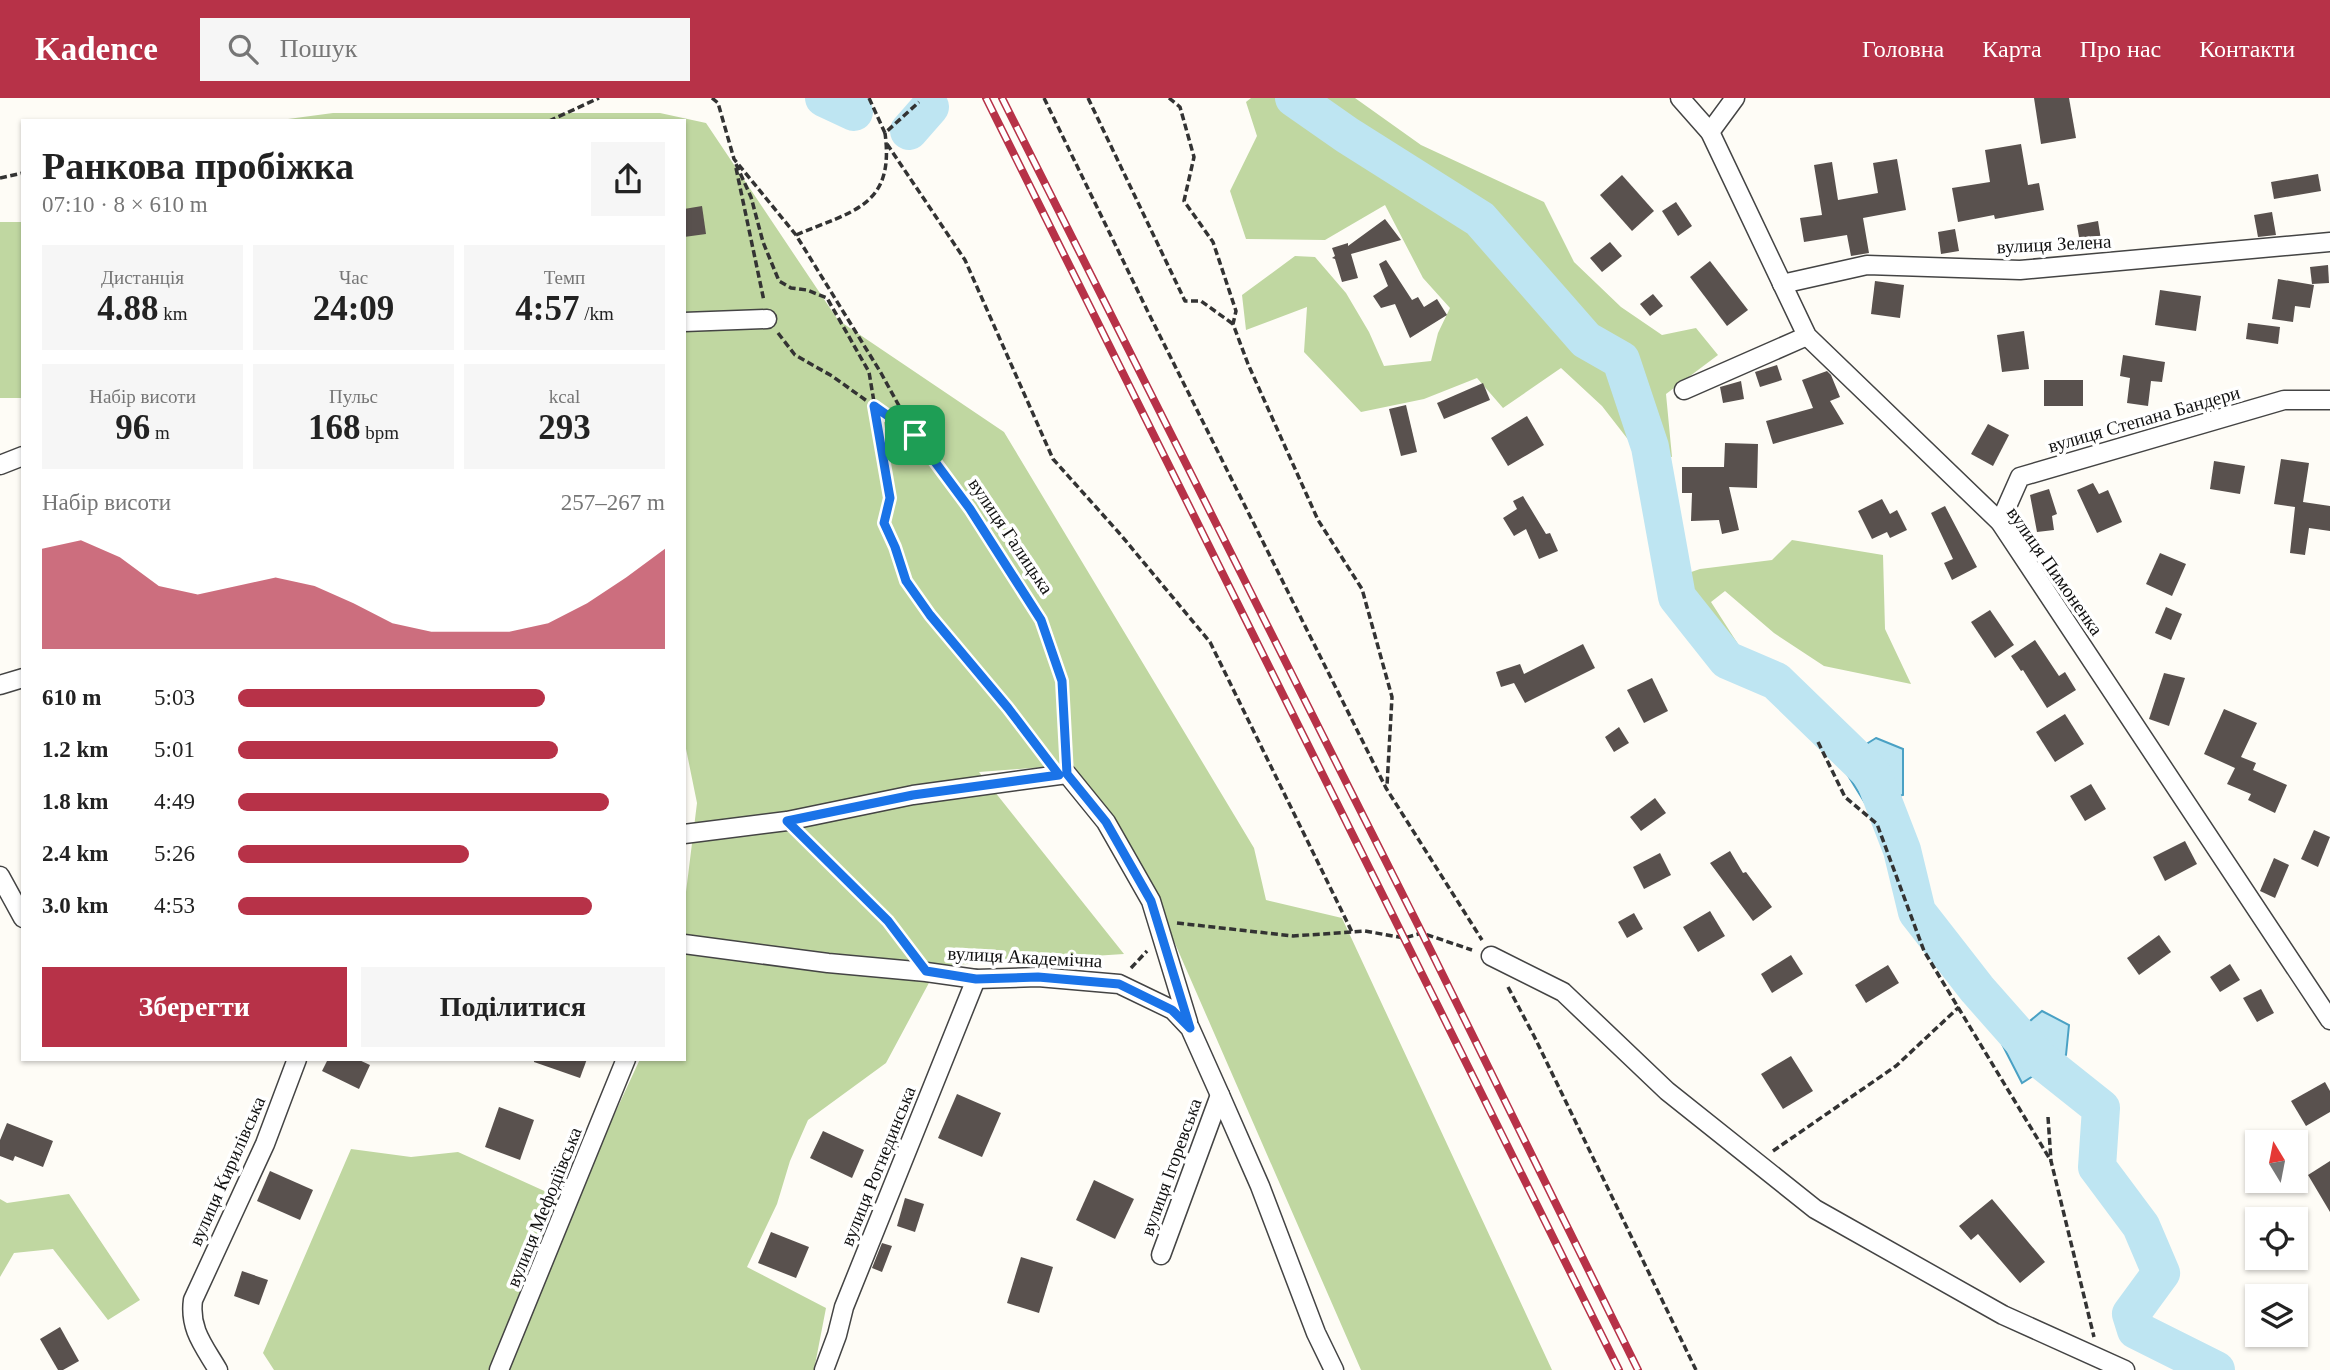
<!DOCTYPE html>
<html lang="uk">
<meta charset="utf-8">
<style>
:root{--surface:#fff;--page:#f6f6f6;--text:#222;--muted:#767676;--accent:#b73248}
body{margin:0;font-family:"Times New Roman",serif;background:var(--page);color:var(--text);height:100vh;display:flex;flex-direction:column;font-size:26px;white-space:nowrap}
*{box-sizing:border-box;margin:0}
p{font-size:23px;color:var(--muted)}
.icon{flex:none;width:38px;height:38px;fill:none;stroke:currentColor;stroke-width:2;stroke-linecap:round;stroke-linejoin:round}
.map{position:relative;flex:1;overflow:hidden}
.drawer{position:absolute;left:21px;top:21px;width:665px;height:942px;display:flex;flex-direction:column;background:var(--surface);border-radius:0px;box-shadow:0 2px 5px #0004}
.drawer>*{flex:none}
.needle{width:46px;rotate:350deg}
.fabs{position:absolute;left:2245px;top:1032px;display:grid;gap:14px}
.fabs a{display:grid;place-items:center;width:63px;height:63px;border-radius:0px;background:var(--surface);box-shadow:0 2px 5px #0004;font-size:35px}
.pin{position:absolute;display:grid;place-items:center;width:60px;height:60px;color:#fff;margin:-30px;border-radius:14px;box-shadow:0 4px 10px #0006}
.round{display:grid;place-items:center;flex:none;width:74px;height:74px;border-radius:0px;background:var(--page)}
.overview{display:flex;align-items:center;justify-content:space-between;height:119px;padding:0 21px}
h1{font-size:38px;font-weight:800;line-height:52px}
.figures{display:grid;grid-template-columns:repeat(3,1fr);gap:10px;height:119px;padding:7px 21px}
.figures div{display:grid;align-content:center;border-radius:0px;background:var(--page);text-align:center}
.figures b{font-size:35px;font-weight:800}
.figures small{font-size:19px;font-weight:400}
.figures p{font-size:19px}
.chart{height:196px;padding:14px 21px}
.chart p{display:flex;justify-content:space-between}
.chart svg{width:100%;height:126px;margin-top:7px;fill:var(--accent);opacity:.7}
.primary-button{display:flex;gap:14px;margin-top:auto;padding:14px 21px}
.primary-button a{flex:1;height:80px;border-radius:0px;background:var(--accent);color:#fff;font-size:28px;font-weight:800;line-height:80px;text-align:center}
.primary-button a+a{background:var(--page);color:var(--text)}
ul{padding:0 21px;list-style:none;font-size:23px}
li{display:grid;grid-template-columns:112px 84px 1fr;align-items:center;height:52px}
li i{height:18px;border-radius:9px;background:var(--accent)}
header{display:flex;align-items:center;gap:42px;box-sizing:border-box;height:98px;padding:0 35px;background:var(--accent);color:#fff}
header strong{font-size:33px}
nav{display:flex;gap:38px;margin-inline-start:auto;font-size:24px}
.search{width:490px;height:63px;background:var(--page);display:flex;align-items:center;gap:18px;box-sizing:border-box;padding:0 24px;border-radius:0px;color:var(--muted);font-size:26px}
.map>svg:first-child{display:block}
.forest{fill:#c0d7a1}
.water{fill:#bee5f2;stroke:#4aa1c4;stroke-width:2}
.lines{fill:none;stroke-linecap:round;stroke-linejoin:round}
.river{stroke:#bee5f2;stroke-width:38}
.building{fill:#59514e}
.minor-casing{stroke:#444;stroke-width:21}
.path{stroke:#333;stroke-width:3.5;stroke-dasharray:7 3.5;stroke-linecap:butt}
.minor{stroke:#fff;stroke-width:18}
.rail-casing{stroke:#b73248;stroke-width:8}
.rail{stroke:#fff;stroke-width:5;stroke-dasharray:16;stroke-linecap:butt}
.route-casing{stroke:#fff;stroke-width:14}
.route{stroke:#1a73e8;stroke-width:9}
.labels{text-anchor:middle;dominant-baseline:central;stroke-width:7;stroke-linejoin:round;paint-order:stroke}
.street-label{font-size:19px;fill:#111;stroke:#fff}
</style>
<header>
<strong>Kadence</strong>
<div class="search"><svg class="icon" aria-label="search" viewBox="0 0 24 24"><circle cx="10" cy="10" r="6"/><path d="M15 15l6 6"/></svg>Пошук</div>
<nav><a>Головна</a><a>Карта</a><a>Про нас</a><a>Контакти</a></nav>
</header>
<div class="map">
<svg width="2330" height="1272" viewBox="0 0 2330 1272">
<rect width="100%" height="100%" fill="#fefcf6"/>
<!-- forest -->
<g class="forest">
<polygon points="1251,0 1355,0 1421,47 1544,104 1574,164 1621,209 1662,237 1696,230 1718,257 1666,296 1672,359 1637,353 1602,308 1561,270 1503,310 1477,280 1424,301 1361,314 1304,254 1307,209 1246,232 1242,197 1295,158 1315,159 1346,195 1369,234 1384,268 1431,263 1438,235 1450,210 1423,180 1385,107 1325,142 1246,141 1230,93 1257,38 1246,4"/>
<polygon points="333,15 660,15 706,25 838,222 1004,334 1254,750 1266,802 1342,820 1552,1272 1361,1272 1136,756 1070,667 979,674 1124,856 938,868 886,965 808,1022 790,1063 777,1106 747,1169 826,1210 814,1272 274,1272 263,1255 351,1051 411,1059 458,1054 573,1106 640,961 684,961 684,810 697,705 684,641 684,23 273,23"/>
<rect x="0" y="124" width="23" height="176"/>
<polygon points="1792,442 1883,457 1885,531 1911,586 1824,568 1774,535 1725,493 1711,504 1747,560 1707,558 1659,485 1700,471 1772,462"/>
<polygon points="69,1096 140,1202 108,1222 53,1151 14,1155 0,1179 0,1101 7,1105"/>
</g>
<!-- water -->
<g class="water">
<polygon points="1876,640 1903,651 1903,697 1865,705 1839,663"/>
<polygon points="2042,913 2069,927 2066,957 2022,985 2002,946"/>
</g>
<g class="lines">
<!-- river -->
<g class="river">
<polyline points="824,0 854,14"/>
<polyline points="1294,0 1347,37 1480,121 1586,242 1621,262 1650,349 1677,499 1727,562 1776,583 1873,677 1902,752 1917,814 1977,891 2037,959 2101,1010 2097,1069 2141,1128 2161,1175 2131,1216 2136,1232 2216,1272"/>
<polyline points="909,33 930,9"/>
</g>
</g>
<!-- building -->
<g class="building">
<polygon points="2034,0 2069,0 2076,40 2041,46"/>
<polygon points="2021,46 2028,87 2039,85 2044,112 1995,121 1994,117 1958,124 1952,90 1990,84 1985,52"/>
<polygon points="1897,61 1906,112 1863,120 1869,155 1851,158 1847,137 1804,144 1800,120 1822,117 1814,67 1832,64 1838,102 1878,95 1873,65"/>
<polygon points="2318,76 2321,93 2274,101 2271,84"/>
<polygon points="1622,77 1654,113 1632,133 1600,97"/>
<polygon points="1676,104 1692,128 1678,138 1662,113"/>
<polygon points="702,108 706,136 684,139 684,111"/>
<polygon points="2272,114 2276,137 2258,139 2254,117"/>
<polygon points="1385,121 1401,142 1351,156 1358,180 1342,184 1335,161 1332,160 1335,158 1332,150 1348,145 1348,148"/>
<polygon points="2098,123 2102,148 2081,151 2077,127"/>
<polygon points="1955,131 1959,153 1941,156 1938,134"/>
<polygon points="1610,144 1622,158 1602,174 1590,160"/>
<polygon points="1386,162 1412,202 1418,199 1424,209 1437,201 1447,217 1410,240 1395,206 1381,210 1373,198 1388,188 1379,166"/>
<polygon points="1710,163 1748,212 1727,228 1690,179"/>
<polygon points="2328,167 2329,185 2312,186 2310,169"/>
<polygon points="2278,181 2314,187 2310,210 2295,208 2293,224 2272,221"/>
<polygon points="1875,183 1904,187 1900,220 1871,216"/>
<polygon points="2160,192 2201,198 2196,233 2155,227"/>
<polygon points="1653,196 1663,208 1650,218 1640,206"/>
<polygon points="2248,225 2280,229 2278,246 2246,241"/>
<polygon points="2024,233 2029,271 2002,274 1997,237"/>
<polygon points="2123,257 2165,264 2162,284 2151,283 2148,308 2127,305 2130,280 2120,278"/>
<polygon points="1777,267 1782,282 1760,289 1755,274"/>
<polygon points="1827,273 1831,277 1840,299 1830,303 1844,326 1773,346 1766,323 1813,310 1802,282"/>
<rect x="2044" y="282" width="39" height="26"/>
<polygon points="1741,283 1744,301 1723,305 1720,289"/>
<polygon points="1483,285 1490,302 1444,321 1437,305"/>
<polygon points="1406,307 1417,354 1401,358 1389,311"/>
<polygon points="1527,318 1544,347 1508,368 1491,340"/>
<polygon points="1988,326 2009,337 1993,368 1971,356"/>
<polygon points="1725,345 1758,346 1757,390 1729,389 1739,432 1722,436 1719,422 1691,423 1692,395 1682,395 1682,369 1724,369"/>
<polygon points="2281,361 2309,365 2303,404 2330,408 2330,433 2309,430 2305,457 2290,455 2295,409 2274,406"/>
<polygon points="2214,363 2245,368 2240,396 2210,391"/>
<polygon points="2093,385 2099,396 2108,392 2122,424 2097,435 2077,392"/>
<polygon points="2049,391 2057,416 2052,418 2054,432 2037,434 2030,397"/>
<polygon points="1523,398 1546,436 1550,435 1558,453 1539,461 1526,431 1514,438 1503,420 1517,411 1513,403"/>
<polygon points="1882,401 1890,416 1897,412 1907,432 1890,440 1887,434 1872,441 1858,413"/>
<polygon points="1945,408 1977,469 1952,482 1944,465 1953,461 1931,415"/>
<polygon points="2160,455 2186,466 2172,498 2146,486"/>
<polygon points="2166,509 2182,516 2171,542 2155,535"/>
<polygon points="1990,512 2014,547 1995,560 1971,524"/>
<polygon points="2035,542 2059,578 2065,574 2076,592 2047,610 2023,572 2021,573 2011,558"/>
<polygon points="1583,546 1595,570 1525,605 1514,585 1501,589 1496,574 1520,566 1524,576"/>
<polygon points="2164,575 2185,580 2169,628 2149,621"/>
<polygon points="1652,580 1668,613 1644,625 1627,592"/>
<polygon points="2224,611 2257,625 2241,659 2256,665 2253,672 2287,687 2275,715 2248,702 2251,696 2227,686 2235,670 2204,656"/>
<polygon points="2065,616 2084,646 2055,664 2036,634"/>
<polygon points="1619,629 1629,645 1614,654 1605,639"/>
<polygon points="2091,686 2106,711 2085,723 2070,698"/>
<polygon points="1655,700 1666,715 1641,733 1630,719"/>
<polygon points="2314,732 2330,739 2318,769 2301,761"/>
<polygon points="2185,743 2197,766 2165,783 2153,759"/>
<polygon points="1730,753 1743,775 1746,774 1772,809 1753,823 1710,765"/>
<polygon points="1660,755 1671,777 1644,791 1633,769"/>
<polygon points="2274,760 2289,767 2275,800 2260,793"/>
<polygon points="1710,813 1725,838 1698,854 1683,829"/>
<polygon points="1634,815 1643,831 1627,840 1618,824"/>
<polygon points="2159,837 2171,854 2139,877 2127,860"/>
<polygon points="1791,857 1803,876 1772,895 1761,876"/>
<polygon points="2230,866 2240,882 2220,894 2210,879"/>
<polygon points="1888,867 1899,885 1866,905 1855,887"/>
<polygon points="2261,891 2274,915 2257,924 2243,900"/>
<polygon points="1791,958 1813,993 1783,1011 1761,976"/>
<polygon points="328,961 357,961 370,967 359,991 322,973"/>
<polygon points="534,961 587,961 580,980 534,964"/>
<polygon points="2325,984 2330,993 2330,1014 2306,1028 2291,1003"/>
<polygon points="957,996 1001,1015 982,1059 938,1040"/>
<polygon points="499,1009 534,1022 520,1062 485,1049"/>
<polygon points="7,1025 53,1043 43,1069 15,1058 13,1063 0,1058 0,1042"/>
<polygon points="823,1033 864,1052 852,1080 810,1060"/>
<polygon points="2330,1063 2330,1114 2308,1077"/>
<polygon points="270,1073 313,1092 300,1122 257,1103"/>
<polygon points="1094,1082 1134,1101 1115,1141 1076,1122"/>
<polygon points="905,1100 924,1106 915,1134 897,1128"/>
<polygon points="1992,1101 2045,1164 2020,1185 1978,1136 1971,1142 1959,1128"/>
<polygon points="771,1134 809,1149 796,1180 758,1165"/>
<polygon points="882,1145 892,1148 882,1174 872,1170"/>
<polygon points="1021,1159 1053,1169 1039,1215 1007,1205"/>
<polygon points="242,1173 268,1182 259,1207 234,1198"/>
<polygon points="60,1229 79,1263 63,1272 58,1272 40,1241"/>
</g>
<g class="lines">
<!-- minor casing -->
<g class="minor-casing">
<g id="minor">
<polyline points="1680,0 1710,34 1807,238 2000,424 2330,922"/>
<polyline points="1710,34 1735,0"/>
<polyline points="1782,186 1867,167 2020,172 2330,144"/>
<polyline points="684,224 767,221"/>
<polyline points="1684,292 1807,238"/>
<polyline points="0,367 23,358"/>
<polyline points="2000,424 2020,379 2284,302 2330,302"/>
<polyline points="0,587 23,580"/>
<polyline points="684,736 787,723 913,697 1067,676 1106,724 1151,803 1188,924"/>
<polyline points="0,778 23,820"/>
<polyline points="684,846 828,865 926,874 976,881 1038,879 1119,886 1173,912 1190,930 1220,997 1260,1088 1316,1235 1334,1272"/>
<polyline points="1491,858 1563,894 1667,993 1815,1111 2003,1217 2125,1272"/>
<polyline points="1161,1157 1220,997"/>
<path d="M218,1272c-14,-24 -29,-41 -25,-70l72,-156 32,-85"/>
<polyline points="499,1272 626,961"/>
<polyline points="824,1272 837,1237 844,1209 976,881"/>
</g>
</g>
<!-- path -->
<g class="path">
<polyline points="712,0 718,5 734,61 796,137 881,275 915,337 970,411 1041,522 1062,583 1066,660"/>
<polyline points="869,0 885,35 919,4"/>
<polyline points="1044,0 1148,214 1386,690 1482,842"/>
<polyline points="1088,0 1185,203 1201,203 1233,226"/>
<polyline points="1169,0 1180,9 1194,59 1184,103 1213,144 1236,213 1233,226 1248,266 1318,422 1362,491 1392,599 1387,688"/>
<polyline points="549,23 599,0"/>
<polyline points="887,46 965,162 1053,361 1120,436 1210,544 1352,834"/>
<polyline points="736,66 751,99 763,144 779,183 791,190 807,192 827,200 869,274 890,400 884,425 896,449 906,483 930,517 1046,659"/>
<polyline points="736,70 764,203"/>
<polyline points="0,80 23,75"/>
<path d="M796,137c56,-24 99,-28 89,-102"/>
<polyline points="778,235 795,257 832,278 913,336"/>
<polyline points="1818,644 1845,699 1877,726 1924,853 2051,1063"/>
<polyline points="803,739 889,823 910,852"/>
<polyline points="1177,825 1293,838 1365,833 1404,840 1422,835 1472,852"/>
<polyline points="1131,870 1147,853"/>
<polyline points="1508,889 1534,938 1696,1272"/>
<polyline points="2048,1019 2051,1063 2094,1239"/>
<polyline points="1773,1053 1896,968 1959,909"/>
</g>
<!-- minor -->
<use href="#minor" class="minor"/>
<!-- rail casing -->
<g class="rail-casing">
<g id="rail">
<polyline points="986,0 1619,1272"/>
<polyline points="1002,0 1422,835 1638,1272"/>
</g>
</g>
<!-- rail -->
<use href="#rail" class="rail"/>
</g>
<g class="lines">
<!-- route casing -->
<g class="route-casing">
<polygon id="route" points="874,308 915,337 970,411 1041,522 1062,583 1067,676 1106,724 1151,803 1190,930 1172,912 1119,886 1038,879 976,881 926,873 888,823 787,723 913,697 1059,677 1008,610 930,517 906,483 895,449 884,425 890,400"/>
</g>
<!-- route -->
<use href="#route" class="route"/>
</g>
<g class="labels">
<!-- street labels -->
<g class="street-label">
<text transform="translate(2054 146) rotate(-3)">вулиця Зелена</text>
<text transform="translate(2144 321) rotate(-16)">вулиця Степана Бандери</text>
<text transform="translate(1011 438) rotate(56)">вулиця Галицька</text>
<text transform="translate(2055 473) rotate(55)">вулиця Пимоненка</text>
<text transform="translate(1025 859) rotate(3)">вулиця Академічна</text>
<text transform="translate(878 1068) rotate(-68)">вулиця Рогнединська</text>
<text transform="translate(1171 1069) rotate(-70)">вулиця Ігоревська</text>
<text transform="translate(227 1073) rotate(-66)">вулиця Кирилівська</text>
<text transform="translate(544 1109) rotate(-68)">вулиця Мефодіївська</text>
</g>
</g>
</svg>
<div class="fabs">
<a><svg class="needle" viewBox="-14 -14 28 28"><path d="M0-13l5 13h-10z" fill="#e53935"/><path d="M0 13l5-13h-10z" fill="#767676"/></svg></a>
<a><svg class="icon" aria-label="locate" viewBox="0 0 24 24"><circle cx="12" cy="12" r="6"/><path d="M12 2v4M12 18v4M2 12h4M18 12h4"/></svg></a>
<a><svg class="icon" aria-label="layers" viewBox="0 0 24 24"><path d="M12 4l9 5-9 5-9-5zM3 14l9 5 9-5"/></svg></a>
</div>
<div class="pin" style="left:915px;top:337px;background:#1e9e55"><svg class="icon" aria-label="arrive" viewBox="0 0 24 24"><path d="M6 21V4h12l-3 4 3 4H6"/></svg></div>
<section class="drawer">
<div class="overview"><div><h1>Ранкова пробіжка</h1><p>07:10 · 8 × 610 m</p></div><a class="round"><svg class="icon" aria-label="share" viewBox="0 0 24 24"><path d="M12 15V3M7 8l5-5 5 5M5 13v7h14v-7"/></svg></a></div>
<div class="figures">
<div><p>Дистанція</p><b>4.88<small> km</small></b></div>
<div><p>Час</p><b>24:09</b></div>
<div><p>Темп</p><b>4:57<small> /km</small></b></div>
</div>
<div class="figures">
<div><p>Набір висоти</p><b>96<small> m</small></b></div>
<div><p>Пульс</p><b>168<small> bpm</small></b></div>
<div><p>kcal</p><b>293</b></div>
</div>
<div class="chart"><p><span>Набір висоти</span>257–267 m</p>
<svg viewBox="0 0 160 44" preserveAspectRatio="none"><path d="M0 44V9L10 6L20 12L30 22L40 25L50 22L60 19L70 22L80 28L90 35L100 38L110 38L120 38L130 35L140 28L150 19L160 9V44z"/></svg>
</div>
<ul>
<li><b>610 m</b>5:03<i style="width:72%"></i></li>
<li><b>1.2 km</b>5:01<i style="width:75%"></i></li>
<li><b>1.8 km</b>4:49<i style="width:87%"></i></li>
<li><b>2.4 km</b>5:26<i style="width:54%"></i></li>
<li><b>3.0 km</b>4:53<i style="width:83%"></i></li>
</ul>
<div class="primary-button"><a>Зберегти</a><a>Поділитися</a></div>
</section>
</div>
